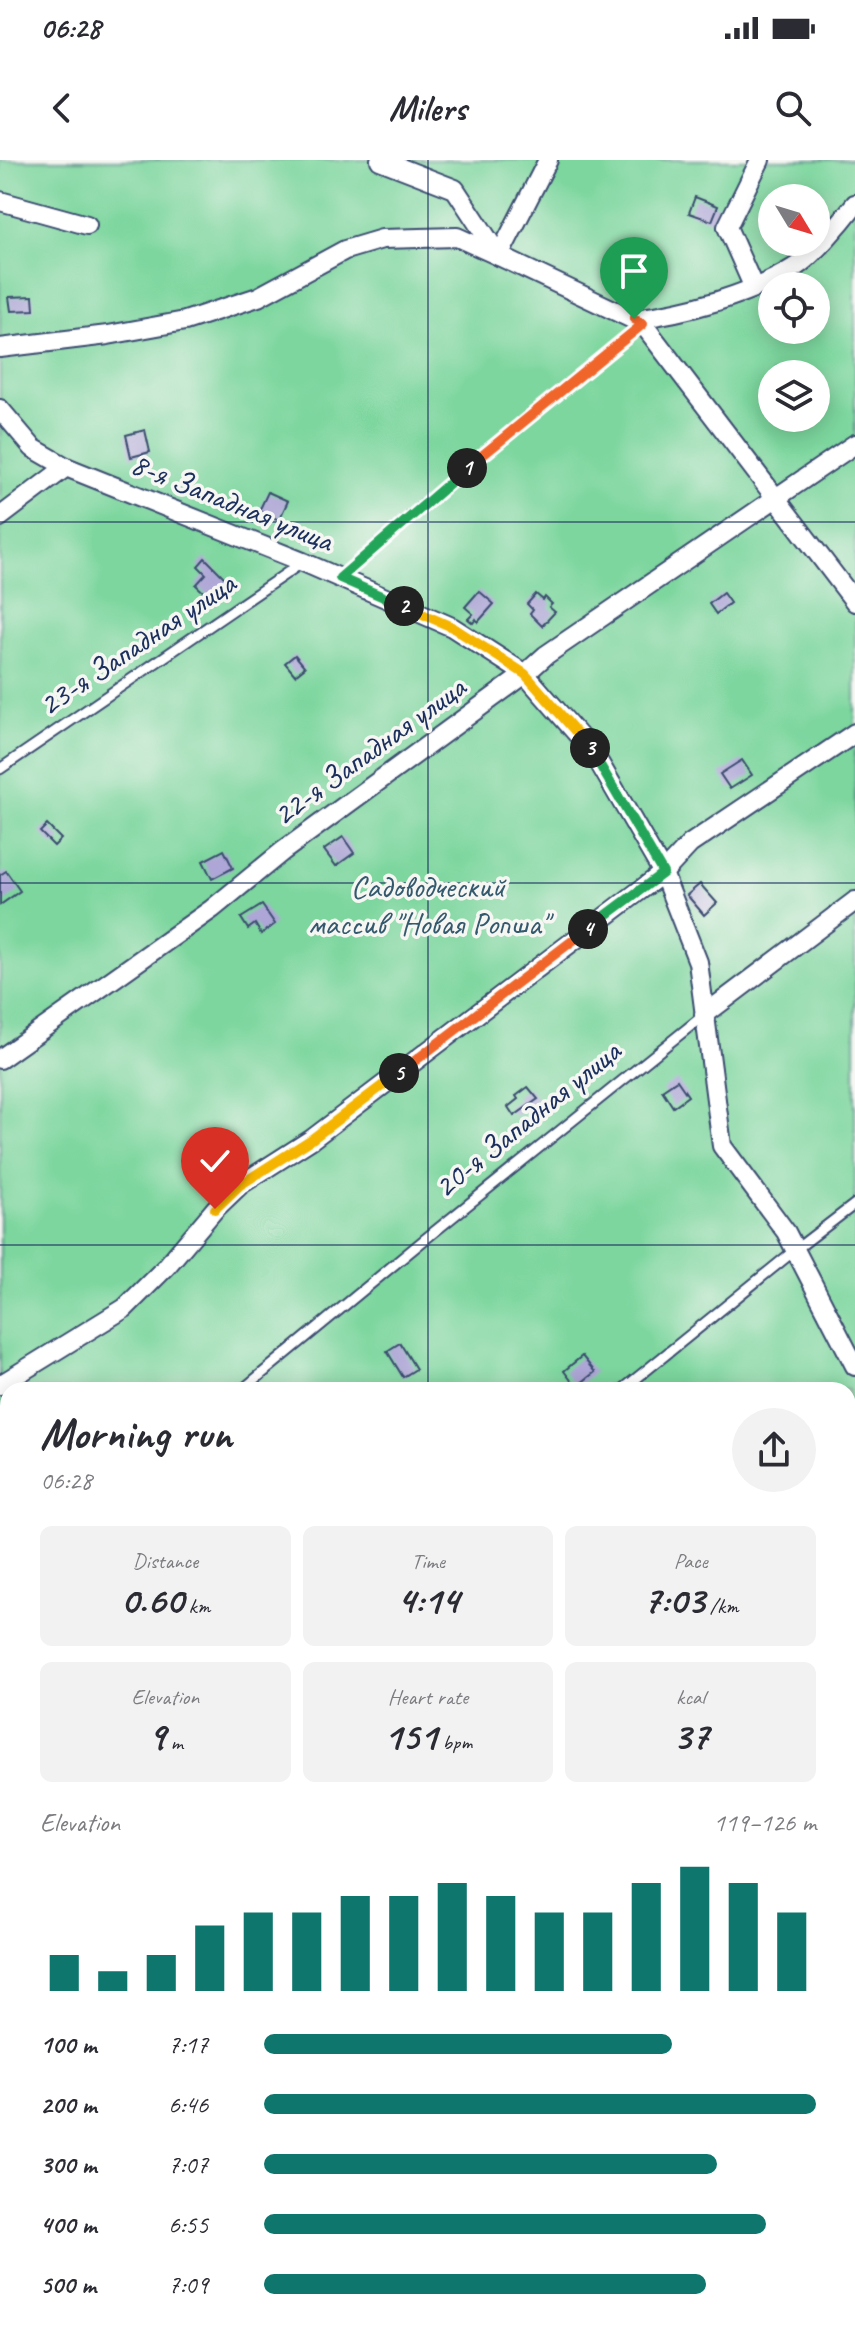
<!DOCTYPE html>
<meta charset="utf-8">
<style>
:root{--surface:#fff;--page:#f2f2f3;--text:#2b2b33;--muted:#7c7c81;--accent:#0f766e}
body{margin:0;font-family:Caveat,sans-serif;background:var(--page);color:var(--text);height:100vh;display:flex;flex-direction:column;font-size:30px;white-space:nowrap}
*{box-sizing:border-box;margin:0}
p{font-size:26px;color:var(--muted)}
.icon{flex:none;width:44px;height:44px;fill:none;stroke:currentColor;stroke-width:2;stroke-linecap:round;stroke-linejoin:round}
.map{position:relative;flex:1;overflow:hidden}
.side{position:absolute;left:0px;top:1222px;width:856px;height:948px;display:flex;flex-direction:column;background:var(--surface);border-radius:24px 24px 0 0;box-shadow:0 4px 20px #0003}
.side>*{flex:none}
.needle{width:52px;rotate:128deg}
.tools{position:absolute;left:758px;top:24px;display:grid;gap:16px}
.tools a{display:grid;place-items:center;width:72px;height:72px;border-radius:50%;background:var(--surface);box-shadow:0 4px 20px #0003;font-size:40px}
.pin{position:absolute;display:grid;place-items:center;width:68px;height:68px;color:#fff;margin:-82px -34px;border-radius:50% 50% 50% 0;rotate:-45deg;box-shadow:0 0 8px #0007}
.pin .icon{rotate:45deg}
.km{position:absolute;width:40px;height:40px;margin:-20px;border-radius:50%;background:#222;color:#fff;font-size:22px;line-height:40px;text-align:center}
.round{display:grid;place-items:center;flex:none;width:84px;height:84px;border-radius:42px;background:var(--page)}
.summary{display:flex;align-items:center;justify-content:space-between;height:136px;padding:0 40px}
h1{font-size:44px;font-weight:700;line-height:60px}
.stats{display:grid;grid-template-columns:repeat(3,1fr);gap:12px;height:136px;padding:8px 40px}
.stats div{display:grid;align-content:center;border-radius:12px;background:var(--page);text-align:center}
.stats b{font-size:40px;font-weight:700}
.stats small{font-size:22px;font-weight:400}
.stats p{font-size:22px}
.chart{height:224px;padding:16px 40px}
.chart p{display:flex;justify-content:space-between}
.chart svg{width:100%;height:144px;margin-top:8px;stroke:var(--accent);stroke-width:6}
ul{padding:0 40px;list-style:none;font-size:26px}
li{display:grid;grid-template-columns:128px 96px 1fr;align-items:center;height:60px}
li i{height:20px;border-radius:10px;background:var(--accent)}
.status{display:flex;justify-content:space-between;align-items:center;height:56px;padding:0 40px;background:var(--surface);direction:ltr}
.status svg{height:22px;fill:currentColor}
header{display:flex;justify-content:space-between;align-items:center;height:104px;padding:0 40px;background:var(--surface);font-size:36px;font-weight:700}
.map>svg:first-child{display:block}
.green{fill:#7cd69d;stroke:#4c827e;stroke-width:2;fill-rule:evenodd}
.building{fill:#ada6d6}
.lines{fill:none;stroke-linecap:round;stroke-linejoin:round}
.service-casing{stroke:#3a4b6f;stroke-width:13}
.minor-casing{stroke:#3a4b6f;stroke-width:22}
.service{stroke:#fff;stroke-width:9}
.minor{stroke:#fff;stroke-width:18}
.split-1-casing{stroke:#fff;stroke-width:16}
.split-2-casing{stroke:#fff;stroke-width:16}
.split-3-casing{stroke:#fff;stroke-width:16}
.split-4-casing{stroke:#fff;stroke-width:16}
.split-5-casing{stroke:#fff;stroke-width:16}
.split-6-casing{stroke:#fff;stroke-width:16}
.split-1{stroke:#f0652b;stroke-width:10}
.split-2{stroke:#22a559;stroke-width:10}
.split-3{stroke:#f5b400;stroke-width:10}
.split-4{stroke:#22a559;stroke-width:10}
.split-5{stroke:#f0652b;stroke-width:10}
.split-6{stroke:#f5b400;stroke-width:10}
.grid{fill:none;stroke:#1b2f5e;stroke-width:2;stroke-opacity:0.55}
.labels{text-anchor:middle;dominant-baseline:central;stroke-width:7;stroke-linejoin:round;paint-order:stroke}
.street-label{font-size:32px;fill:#1b2f5e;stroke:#f6f6f2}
.park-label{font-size:32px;fill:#33596e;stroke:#f6f6f2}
</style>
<div class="status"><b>06:28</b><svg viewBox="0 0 49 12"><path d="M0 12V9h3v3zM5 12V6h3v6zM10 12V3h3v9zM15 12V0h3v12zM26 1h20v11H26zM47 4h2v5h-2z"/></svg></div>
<header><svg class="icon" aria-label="back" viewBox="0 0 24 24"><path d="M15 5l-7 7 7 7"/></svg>Milers<svg class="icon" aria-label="search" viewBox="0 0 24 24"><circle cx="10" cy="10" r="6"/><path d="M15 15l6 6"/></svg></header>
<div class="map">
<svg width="855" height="2170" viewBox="0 0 855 2170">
<rect width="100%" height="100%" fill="#f6f6f2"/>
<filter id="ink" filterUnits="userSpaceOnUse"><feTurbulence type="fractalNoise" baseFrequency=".0125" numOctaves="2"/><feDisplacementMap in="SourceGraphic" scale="16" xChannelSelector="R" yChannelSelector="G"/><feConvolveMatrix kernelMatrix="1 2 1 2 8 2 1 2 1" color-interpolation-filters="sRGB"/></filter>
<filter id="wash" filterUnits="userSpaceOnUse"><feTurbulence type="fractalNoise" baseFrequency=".006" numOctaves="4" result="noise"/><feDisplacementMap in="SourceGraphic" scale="32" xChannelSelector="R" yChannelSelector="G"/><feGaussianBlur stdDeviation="1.8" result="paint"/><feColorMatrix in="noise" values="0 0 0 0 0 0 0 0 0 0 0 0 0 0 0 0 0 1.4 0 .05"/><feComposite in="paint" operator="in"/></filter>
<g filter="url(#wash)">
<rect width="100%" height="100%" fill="#ede8cf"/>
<!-- green -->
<path class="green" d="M0,0h855v2170h-855zM772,38h44v44h-44zM772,126h44v44h-44zM772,214h44v44h-44zM8,1230h840v932h-840z"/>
<g id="blocks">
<!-- building -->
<g class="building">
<polygon points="695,37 718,46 712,61 689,53"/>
<polygon points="33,136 34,150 11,151 9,137"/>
<polygon points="145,270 150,292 131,297 126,275"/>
<polygon points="268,332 288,341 279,360 259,351"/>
<polygon points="205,398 229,422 212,440 196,425 206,414 198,406"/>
<polygon points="479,431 494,444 478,462 476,459 473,463 468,459 473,454 465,447"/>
<polygon points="723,433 730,443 716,454 709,444"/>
<polygon points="536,434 543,440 545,437 552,444 549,447 555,452 542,466 530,454 533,450 527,444"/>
<polygon points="295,495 305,507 295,515 285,503"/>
<polygon points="742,600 752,615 730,629 720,614"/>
<polygon points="47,665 61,679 54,686 40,672"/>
<polygon points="343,677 354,693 336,706 324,690"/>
<polygon points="224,690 233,708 212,719 203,701"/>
<polygon points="6,711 20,731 0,745 0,715"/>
<polygon points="700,724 717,743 704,755 687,735"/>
<polygon points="262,745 275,764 261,774 255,764 248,769 241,758"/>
<polygon points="677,920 688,936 673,947 662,930"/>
<polygon points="528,927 538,939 514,956 508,947 518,939 516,936"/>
<polygon points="400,1183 416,1209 403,1217 387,1191"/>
<polygon points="582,1196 595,1212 576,1227 564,1211"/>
<polygon points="855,1276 855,1300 851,1302 848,1297 848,1280"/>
<polygon points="0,1881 8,1894 0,1900"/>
<polygon points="557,2162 581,2162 570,2170 562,2170"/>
</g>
</g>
</g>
<g filter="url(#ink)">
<use href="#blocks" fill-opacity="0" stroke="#3a4b6f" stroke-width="2"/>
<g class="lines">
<!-- service casing -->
<g class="service-casing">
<g id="service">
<path d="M340,418c99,-88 200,-172 303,-254"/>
<polyline points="0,609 303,402"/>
<polyline points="242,1230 424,1080 704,855"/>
<polyline points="622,1230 795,1090 855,1044"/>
<polyline points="848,1343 855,1338"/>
<polyline points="0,1426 8,1420"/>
<polyline points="0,1628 8,1623"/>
<polyline points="0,1981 8,1975"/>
<polyline points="136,2170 147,2162"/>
</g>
</g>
<!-- minor casing -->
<g class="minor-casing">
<g id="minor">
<polyline points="380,0 455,29 499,96 643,164 855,442"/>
<polyline points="0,41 87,65"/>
<polyline points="754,128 727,67 760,0"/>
<path d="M634,159c50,-6 117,-24 161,-52 17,-10 47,-46 60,-63"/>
<polyline points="0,188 108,175 185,161 258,137 345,90 382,79 457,77 499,96 548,0"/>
<polyline points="0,249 33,288 66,307 303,402 452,467 525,514 544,536 593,592 663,713 698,802 722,986 786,1072 855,1206"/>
<polyline points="0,357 66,307"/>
<polyline points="704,855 855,741"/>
<polyline points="0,899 212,749 283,691 525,514 546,495 855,284"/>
<polyline points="0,1225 125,1148 166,1107 215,1049 240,1025 312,979 663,713 690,684 855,573"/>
<polyline points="854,1556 855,1558"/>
<polyline points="0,1697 8,1708"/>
<polyline points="848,1819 855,1830"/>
<polyline points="848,2005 855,2000"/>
<polyline points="848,2105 855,2115"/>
<polyline points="319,2162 325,2170"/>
<polyline points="528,2162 533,2170"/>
<polyline points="701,2162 707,2170"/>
<polyline points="617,2170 629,2162"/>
</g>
</g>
<!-- service -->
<use href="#service" class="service"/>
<!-- minor -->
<use href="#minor" class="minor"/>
</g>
</g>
<g class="lines" filter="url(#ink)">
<!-- split-1 casing -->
<g class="split-1-casing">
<polyline id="split-1" points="467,308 643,164 634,159"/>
</g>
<!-- split-2 casing -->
<g class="split-2-casing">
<polyline id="split-2" points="404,446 340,418 467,308"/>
</g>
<!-- split-3 casing -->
<g class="split-3-casing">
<polyline id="split-3" points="404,446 452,467 525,514 590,588"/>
</g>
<!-- split-4 casing -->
<g class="split-4-casing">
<polyline id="split-4" points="588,769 663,713 590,588"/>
</g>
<!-- split-5 casing -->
<g class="split-5-casing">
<polyline id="split-5" points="399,913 588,769"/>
</g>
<!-- split-6 casing -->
<g class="split-6-casing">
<polyline id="split-6" points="215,1049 240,1025 312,979 399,913"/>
</g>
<!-- split-1 -->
<use href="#split-1" class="split-1"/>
<!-- split-2 -->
<use href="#split-2" class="split-2"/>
<!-- split-3 -->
<use href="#split-3" class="split-3"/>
<!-- split-4 -->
<use href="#split-4" class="split-4"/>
<!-- split-5 -->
<use href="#split-5" class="split-5"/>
<!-- split-6 -->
<use href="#split-6" class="split-6"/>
</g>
<!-- grid -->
<path class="grid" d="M428,0v1230M0,362h855M0,723h855M0,1085h855M0,1447h8M848,1447h7M0,1808h8M848,1808h7M428,2162v8"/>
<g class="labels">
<!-- street labels -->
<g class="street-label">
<text transform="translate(232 342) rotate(22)">8-я Западная улица</text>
<text transform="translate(137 484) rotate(-34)">23-я Западная улица</text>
<text transform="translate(369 591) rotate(-36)">22-я Западная улица</text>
<text transform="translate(527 959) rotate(-39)">20-я Западная улица</text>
</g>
<!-- park labels -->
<g class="park-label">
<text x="428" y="726">Садоводческий<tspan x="428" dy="37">массив "Новая Ропша"</tspan></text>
</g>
</g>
</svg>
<div class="tools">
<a><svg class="needle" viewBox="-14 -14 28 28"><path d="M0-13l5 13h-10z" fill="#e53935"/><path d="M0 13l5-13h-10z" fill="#7c7c81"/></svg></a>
<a><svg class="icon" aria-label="locate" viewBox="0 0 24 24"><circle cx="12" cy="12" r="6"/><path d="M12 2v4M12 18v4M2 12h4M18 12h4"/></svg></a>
<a><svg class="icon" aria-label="layers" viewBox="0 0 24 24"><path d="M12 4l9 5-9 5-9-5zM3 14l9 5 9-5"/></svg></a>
</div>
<div class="pin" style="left:634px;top:159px;background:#1e9e55"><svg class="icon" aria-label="arrive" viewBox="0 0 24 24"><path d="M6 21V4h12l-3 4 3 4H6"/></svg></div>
<div class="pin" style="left:215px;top:1049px;background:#d93025"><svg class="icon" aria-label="check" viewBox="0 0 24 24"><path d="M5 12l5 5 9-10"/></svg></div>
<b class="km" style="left:467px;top:308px">1</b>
<b class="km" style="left:404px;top:446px">2</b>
<b class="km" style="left:590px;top:588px">3</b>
<b class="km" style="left:588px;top:769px">4</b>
<b class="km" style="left:399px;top:913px">5</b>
<section class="side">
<div class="summary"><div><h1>Morning run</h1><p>06:28</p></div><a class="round"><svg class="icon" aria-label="share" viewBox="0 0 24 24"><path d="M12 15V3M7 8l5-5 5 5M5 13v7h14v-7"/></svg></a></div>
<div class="stats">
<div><p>Distance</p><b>0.60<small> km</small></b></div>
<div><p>Time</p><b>4:14</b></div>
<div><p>Pace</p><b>7:03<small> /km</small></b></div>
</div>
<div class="stats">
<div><p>Elevation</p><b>9<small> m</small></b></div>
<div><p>Heart rate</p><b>151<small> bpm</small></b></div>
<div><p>kcal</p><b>37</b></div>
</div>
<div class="chart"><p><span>Elevation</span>119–126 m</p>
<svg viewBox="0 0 160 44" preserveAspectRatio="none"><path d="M5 44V33M15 44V38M25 44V33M35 44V24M45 44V20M55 44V20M65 44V15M75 44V15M85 44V11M95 44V15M105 44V20M115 44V20M125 44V11M135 44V6M145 44V11M155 44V20"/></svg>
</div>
<ul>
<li><b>100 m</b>7:17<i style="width:74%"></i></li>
<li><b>200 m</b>6:46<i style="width:100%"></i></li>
<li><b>300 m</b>7:07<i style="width:82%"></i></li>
<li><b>400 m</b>6:55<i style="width:91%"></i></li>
<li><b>500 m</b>7:09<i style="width:80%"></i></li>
</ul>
</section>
</div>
